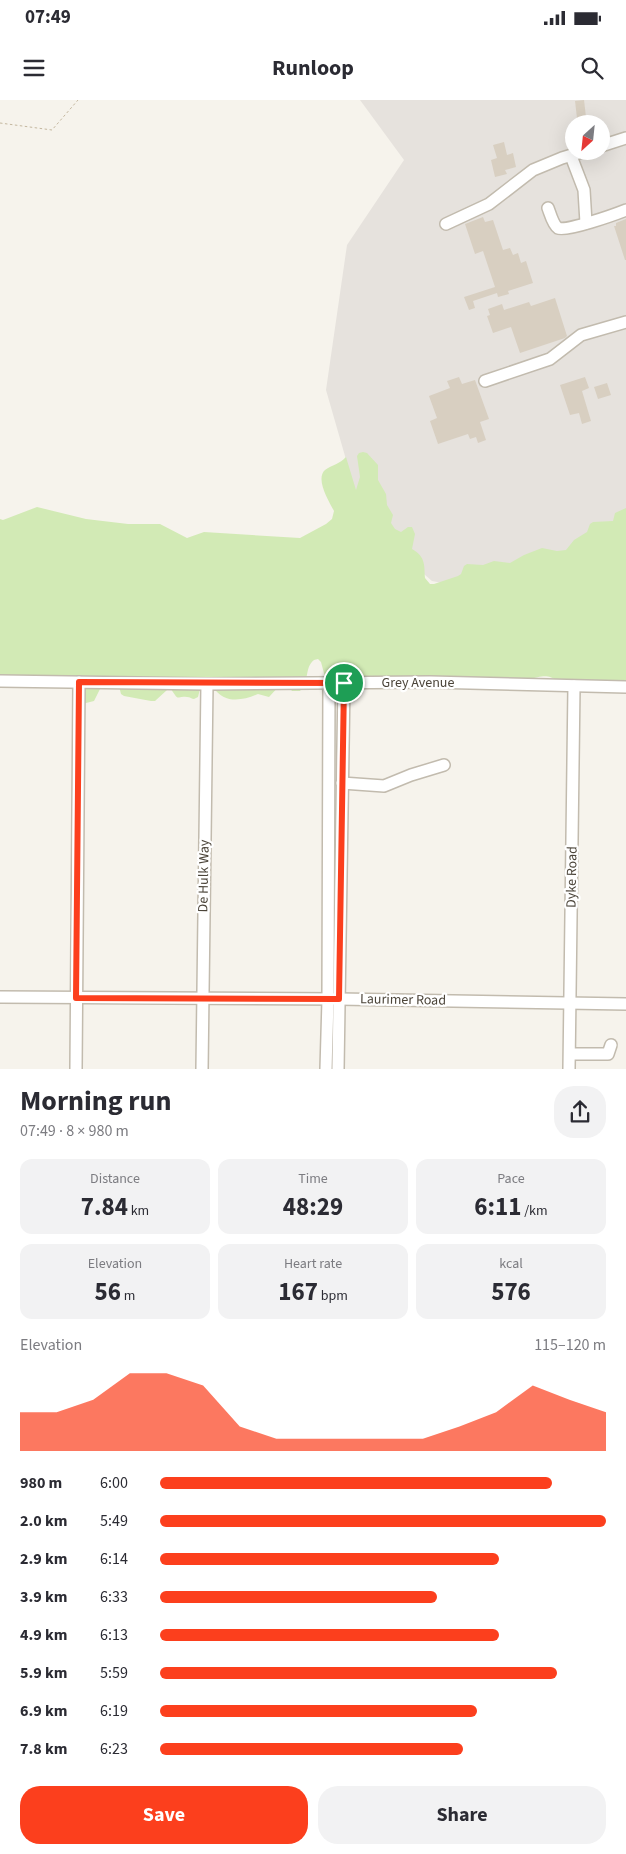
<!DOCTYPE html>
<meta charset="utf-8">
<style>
:root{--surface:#fff;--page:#f2f2f3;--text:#2b2b33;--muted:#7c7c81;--accent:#fc3f1d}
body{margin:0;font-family:"Source Sans 3",sans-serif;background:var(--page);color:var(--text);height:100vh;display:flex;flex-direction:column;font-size:19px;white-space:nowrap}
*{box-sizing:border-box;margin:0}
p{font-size:16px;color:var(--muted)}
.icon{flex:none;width:28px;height:28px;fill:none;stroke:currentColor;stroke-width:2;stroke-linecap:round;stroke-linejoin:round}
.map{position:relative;height:969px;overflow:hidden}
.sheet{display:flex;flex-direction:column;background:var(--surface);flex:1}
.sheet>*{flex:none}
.needle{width:32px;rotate:207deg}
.buttons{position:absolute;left:565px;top:15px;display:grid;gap:10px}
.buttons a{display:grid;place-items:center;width:45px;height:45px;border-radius:50%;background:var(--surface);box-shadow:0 5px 20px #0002;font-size:25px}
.pin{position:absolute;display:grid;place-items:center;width:42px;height:42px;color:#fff;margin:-21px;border:2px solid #fff;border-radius:50%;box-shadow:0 1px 5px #0007}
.round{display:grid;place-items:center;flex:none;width:52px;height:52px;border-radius:20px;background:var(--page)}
.overview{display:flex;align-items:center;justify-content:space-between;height:85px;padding:0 20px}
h1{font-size:28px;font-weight:700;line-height:38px}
.stats{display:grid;grid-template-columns:repeat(3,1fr);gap:8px;height:85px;padding:5px 20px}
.stats div{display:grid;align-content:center;border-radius:12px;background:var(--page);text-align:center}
.stats b{font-size:25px;font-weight:700}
.stats small{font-size:14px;font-weight:400}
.stats p{font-size:14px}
.chart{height:140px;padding:10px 20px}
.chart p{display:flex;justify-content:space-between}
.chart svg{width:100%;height:90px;margin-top:5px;fill:var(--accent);opacity:.7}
.action{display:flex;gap:10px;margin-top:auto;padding:10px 20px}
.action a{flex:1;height:58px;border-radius:20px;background:var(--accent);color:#fff;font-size:20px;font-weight:700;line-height:58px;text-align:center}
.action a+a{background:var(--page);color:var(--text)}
ul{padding:0 20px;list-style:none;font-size:16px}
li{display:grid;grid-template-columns:80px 60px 1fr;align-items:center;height:38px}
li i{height:12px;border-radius:6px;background:var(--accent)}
.status{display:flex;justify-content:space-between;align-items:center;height:35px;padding:0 25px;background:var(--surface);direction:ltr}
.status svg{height:14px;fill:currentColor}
header{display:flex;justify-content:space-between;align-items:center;height:65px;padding:0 20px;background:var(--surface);font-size:22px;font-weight:700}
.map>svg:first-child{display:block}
.industrial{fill:#e6e2dd;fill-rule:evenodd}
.green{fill:#d2eab5}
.building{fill:#d8cfc1}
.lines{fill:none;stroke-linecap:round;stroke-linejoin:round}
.minor-casing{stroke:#c2bbae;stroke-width:14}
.path{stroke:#c4b79f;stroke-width:1;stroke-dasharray:2.5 2.5;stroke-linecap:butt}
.minor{stroke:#fff;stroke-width:11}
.route-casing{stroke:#fff;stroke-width:10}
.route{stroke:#fc3f1d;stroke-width:6}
.labels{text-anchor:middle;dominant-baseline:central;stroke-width:4.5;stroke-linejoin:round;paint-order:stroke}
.street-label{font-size:14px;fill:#4b4439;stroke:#fff}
</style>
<div class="status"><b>07:49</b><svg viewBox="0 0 49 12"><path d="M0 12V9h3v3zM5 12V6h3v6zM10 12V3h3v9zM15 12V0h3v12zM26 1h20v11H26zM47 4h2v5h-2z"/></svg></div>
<header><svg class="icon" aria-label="menu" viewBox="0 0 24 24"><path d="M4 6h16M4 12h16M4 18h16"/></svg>Runloop<svg class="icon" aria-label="search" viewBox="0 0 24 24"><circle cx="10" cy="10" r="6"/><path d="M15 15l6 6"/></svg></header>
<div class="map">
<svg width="626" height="969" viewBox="0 0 626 969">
<rect width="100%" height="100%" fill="#f6f3ec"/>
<!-- industrial -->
<path class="industrial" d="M360,0h266v572l-83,-70 -111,-21 -68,-59 -38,-132 21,-145 57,-85zM574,24h27v27h-27z"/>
<!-- green -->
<path class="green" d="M363,352l4,1 11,12v15l8,14 1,11 6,10 -2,8 4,6 6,3 7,-5h4l3,7 -3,15c14,8 12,16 13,29l5,6h4l24,-8 3,-2 3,-8 3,-2 16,1 11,-4 16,2 14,-8 18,-7 15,3 9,-1 8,-10 13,-8 3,-8 3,-2 20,-1 2,-8 11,-5v186l-2,-4c-13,-1 -41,1 -52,-3 -23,-7 -17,-16 -45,-7l-202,-3 -4,-15 -3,-3 -4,1c-10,8 -4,21 -14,31h-8l-5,-6h-7l-11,12 -11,-3c-16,7 -34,10 -45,-7l-13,2 -2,8 -4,2c-2,0 -4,-2 -7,-2 -11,-2 -7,6 -16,-8l-4,1 -12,11h-4l-27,-5 -3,-2 -2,-8 -18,1 -7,14 -12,3 -7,-18 -75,-7v-160l3,1 34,-13 49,12 42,5h32l27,14 17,-6 96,6 26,-14 6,-5 2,-8c-5,-10 -19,-32 -9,-41 7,-5 15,-6 21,-13l10,33 4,-13 -3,-21 2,-3z"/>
<!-- building -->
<g class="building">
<polygon points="584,0 586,17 577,18 575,1"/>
<polygon points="504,42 507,55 513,53 516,67 505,70 507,74 495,77 491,60 497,58 493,45"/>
<polygon points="483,117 485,122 493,120 503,150 510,148 513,155 518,153 521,163 526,161 533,183 508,191 509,194 498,197 497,193 473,201 475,208 469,210 464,197 495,187 483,151 475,154 465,124"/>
<polygon points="626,119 626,160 625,160 614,126 616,126 616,123"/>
<polygon points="555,198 567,236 565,238 520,253 511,227 493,233 487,216 490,215 488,209 502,204 504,210 529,202 531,206"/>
<polygon points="459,277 462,284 475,280 489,319 480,322 486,340 478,343 476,337 470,339 468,334 438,344 430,321 437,318 429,296 450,288 447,281"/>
<polygon points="585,277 589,288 582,291 591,321 582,324 579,313 570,315 560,285"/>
<polygon points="607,283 611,295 598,299 594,287"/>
</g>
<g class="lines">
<!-- minor casing -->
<g class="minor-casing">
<g id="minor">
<polyline points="601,46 626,38"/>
<polyline points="571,56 584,90 586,123"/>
<path d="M548,108c2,5 5,17 10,20 8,4 58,-14 68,-18"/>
<polyline points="446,124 489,104 533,70 562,58 585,51"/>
<polyline points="485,281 550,259 581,235 626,222"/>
<polyline points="0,581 207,584 430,582 626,587"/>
<polyline points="342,683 384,686 411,675 444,665"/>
<polyline points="0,897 339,899 626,904"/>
<polyline points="570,954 608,954 611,945"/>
<polyline points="76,969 79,582"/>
<polyline points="202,969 207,584"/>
<polyline points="326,969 328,900 329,583"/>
<polyline points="338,969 344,583"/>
<polyline points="569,969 574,586"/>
</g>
</g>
<!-- path -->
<polyline class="path" points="0,23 52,30 78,0"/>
<!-- minor -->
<use href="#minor" class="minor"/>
</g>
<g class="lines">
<!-- route casing -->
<g class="route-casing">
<polygon id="route" points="79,582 344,583 339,899 76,898"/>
</g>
<!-- route -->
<use href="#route" class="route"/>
</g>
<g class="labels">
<!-- street labels -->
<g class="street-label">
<text x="418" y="583">Grey Avenue</text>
<text transform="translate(204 776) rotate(-89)">De Hulk Way</text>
<text transform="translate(572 777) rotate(-89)">Dyke Road</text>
<text transform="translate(403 900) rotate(1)">Laurimer Road</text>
</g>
</g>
</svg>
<div class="buttons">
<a><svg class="needle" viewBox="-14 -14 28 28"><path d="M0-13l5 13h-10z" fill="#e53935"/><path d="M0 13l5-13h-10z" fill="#7c7c81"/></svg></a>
</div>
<div class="pin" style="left:344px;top:583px;background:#1e9e55"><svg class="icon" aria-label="arrive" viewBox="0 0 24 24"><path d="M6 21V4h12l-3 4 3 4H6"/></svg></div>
</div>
<section class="sheet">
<div class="overview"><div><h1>Morning run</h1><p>07:49 · 8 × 980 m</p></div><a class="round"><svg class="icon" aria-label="share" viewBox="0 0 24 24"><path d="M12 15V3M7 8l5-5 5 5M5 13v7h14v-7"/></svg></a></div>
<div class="stats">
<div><p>Distance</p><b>7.84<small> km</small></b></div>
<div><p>Time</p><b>48:29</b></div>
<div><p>Pace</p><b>6:11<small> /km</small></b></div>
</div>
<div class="stats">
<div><p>Elevation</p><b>56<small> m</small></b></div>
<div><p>Heart rate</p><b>167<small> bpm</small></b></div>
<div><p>kcal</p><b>576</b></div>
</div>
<div class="chart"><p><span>Elevation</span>115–120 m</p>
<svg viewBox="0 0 160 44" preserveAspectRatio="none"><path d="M0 44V25L10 25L20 19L30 6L40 6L50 12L60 32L70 38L80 38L90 38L100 38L110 38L120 32L130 25L140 12L150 19L160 25V44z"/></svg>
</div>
<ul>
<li><b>980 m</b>6:00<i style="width:88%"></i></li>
<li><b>2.0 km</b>5:49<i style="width:100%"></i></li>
<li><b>2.9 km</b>6:14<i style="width:76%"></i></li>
<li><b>3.9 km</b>6:33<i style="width:62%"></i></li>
<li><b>4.9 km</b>6:13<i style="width:76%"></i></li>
<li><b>5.9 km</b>5:59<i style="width:89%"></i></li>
<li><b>6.9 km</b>6:19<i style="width:71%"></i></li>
<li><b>7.8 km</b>6:23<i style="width:68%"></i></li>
</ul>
<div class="action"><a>Save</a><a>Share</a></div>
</section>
